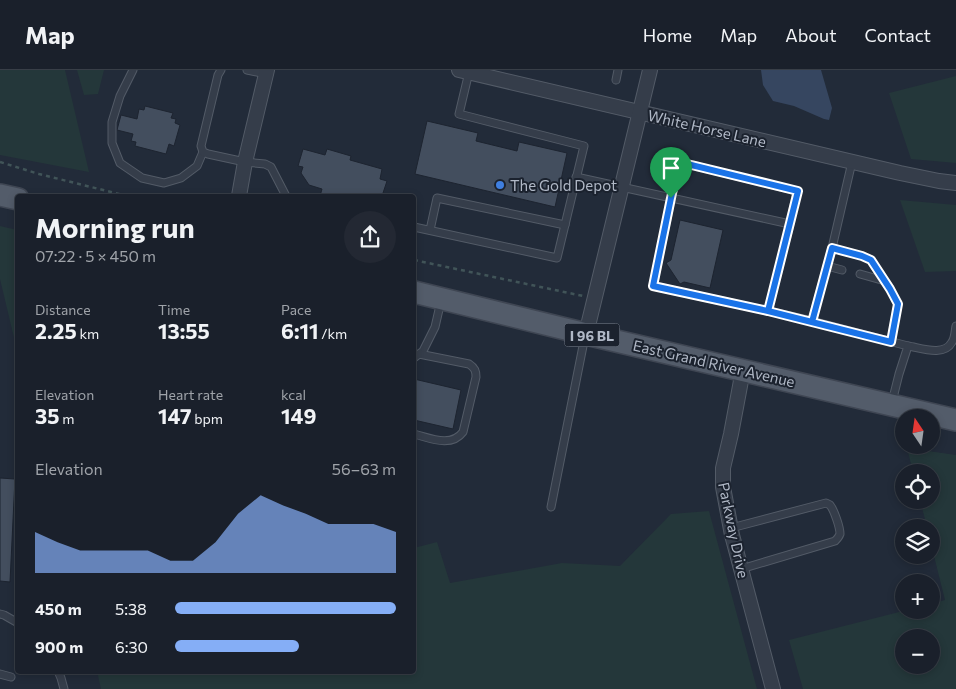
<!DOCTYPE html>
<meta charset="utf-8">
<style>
:root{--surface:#1a202b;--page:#232833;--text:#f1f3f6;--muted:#9fa3a9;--line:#383e47;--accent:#85aef6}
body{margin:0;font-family:Commissioner,sans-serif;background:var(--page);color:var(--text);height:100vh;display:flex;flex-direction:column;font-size:19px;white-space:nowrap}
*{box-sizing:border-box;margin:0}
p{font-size:16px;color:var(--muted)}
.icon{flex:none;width:28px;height:28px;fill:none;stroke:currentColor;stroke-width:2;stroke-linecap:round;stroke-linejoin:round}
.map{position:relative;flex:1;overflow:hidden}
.panel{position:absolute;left:15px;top:124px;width:401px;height:480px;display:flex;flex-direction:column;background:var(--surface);border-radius:5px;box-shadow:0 2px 8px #0003,0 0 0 1px var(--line)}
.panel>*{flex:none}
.needle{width:32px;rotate:347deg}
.fabs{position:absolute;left:895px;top:339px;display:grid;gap:10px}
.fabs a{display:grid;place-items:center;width:45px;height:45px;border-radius:50%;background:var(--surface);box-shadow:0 2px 8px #0003,0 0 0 1px var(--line);font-size:25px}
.pin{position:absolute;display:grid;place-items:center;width:42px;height:42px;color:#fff;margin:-51px -21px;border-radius:50% 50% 50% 0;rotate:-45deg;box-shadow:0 0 5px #0007}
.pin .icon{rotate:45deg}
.round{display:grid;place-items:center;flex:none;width:52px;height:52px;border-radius:26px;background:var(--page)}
.overview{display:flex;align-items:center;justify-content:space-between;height:85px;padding:0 20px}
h1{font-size:28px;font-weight:700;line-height:38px}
.metrics{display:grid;grid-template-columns:repeat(3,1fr);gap:8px;height:85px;padding:5px 20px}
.metrics div{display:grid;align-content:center}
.metrics b{font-size:21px;font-weight:700}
.metrics small{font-size:14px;font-weight:400}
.metrics p{font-size:14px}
.chart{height:140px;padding:10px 20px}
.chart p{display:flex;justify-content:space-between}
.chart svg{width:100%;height:90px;margin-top:5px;fill:var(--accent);opacity:.7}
ul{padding:0 20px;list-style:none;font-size:16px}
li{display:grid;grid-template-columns:80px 60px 1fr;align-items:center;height:38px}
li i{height:12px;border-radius:6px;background:var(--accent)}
header{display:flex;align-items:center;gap:30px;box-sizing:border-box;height:70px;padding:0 25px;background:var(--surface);border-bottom:1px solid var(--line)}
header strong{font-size:24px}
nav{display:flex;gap:28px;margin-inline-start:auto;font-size:18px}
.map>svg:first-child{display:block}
.green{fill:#24373a;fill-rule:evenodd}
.water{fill:#364660}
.building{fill:#434e5e;stroke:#1d2430}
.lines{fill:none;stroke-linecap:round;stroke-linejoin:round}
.lane-casing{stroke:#535b67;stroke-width:9}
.street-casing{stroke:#535b67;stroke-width:16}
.primary-casing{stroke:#3f4653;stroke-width:24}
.path{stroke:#415458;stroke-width:2.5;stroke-dasharray:4 4;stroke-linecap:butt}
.lane{stroke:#353d4a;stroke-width:7}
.street{stroke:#353d4a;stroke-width:14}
.primary{stroke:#535c6a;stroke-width:21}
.route-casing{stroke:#fff;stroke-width:10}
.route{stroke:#1a73e8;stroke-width:6}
.shop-dot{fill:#3f7fe0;stroke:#1b222e;stroke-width:2}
.labels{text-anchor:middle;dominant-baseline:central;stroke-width:4;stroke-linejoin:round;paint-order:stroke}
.shield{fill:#1b222e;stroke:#838b98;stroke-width:1}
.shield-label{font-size:14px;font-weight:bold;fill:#b0b8c6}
.street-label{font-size:15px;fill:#b0b8c6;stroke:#1b222e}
.poi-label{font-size:15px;fill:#b0b8c6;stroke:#1b222e;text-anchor:start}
</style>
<header>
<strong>Map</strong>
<nav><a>Home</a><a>Map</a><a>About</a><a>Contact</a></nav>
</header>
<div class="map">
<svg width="956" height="619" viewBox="0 0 956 619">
<rect width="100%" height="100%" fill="#222b39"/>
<!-- green -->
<g class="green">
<polygon points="0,0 65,0 89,102 0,85"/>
<polygon points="77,0 104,0 98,24 84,25"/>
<polygon points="956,6 956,93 911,89 889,23"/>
<polygon points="900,130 956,135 956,201 925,202"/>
<polygon points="0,156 17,160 17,280 0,209"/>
<path d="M907,378l49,7v234h-153l-14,-49 118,-30h24v-6l14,-4 -14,-56v-16l-4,-1 -7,-27h11v-28h-18zM904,568h27v27h-27z"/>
<polygon points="709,441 757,619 101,619 97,601 414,601 414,478 437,472 450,513 562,493 620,496 671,444"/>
</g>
<!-- water -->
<polygon class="water" points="761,0 821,0 832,38 829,50 824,49 794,36 773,31 763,15"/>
<!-- building -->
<g class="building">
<polygon points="145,36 173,43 171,48 176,49 175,53 180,55 174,76 169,74 166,84 135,76 136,72 131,71 133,64 117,60 121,45 137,49 139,39 144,40"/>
<polygon points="427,51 478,63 476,71 517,81 519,72 567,83 555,137 415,104"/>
<polygon points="303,79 325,85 327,79 351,86 350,90 382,99 380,109 387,111 382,126 320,126 322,119 309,115 301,103 303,97 298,96"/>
<polygon points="680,150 723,160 710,218 684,212 680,214 666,193 671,190"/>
<polygon points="414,309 461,320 453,359 414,350"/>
<polygon points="0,408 15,409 10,512 0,511"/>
</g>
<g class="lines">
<!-- lane casing -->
<g class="lane-casing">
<g id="lane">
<polyline points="133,0 120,26 112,52 112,73 120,93 142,108 164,113 181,108 197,96 203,82"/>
<polyline points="221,0 218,5 201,76 203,82 208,84 245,92 265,94 271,97 286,126"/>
<polyline points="247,0 266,4"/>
<polyline points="616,10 618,0"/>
<polyline points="576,107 790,154 768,241 653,216 679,92 797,121 790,154"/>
<polyline points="414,157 557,188 584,76 459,44 469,2"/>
<polyline points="430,160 437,128 565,155"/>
<polyline points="832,178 852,92"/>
<polyline points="827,196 842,200"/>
<polyline points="860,204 885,211"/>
<polyline points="768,241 812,251"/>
<polyline points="891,271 898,234 890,219 871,190 862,186 832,178 812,251 908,276 899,304 892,332"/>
<path d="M908,276c13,2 36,11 44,-4 3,-4 3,-11 4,-16"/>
<polyline points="414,288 423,281 435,257 441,231"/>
<path d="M414,364c16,4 37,14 49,-2l13,-55c0,-6 -1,-9 -7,-13l-50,-10"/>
<polyline points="551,437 585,266"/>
<path d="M731,458l95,-25 4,2c4,5 10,22 10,29 -1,3 -2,4 -5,7l-94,28"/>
<polyline points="0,544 4,545 18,553"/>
<polyline points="58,601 61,608 64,619"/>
<polyline points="0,604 11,607"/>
</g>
</g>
<!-- street casing -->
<g class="street-casing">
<g id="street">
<polyline points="459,0 900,103 939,111 956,113"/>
<polyline points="239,126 245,92 267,0"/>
<polyline points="586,264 650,0"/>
<polyline points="743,300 731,364 723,398 723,417 732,465 773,619"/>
</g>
</g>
<!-- primary casing -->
<g class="primary-casing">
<g id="primary">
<polyline points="0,125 18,129"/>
<polyline points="414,222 586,264 956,350"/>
</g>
</g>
<!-- path -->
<g class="path">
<polyline points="0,92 39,104 127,126"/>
<polyline points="414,190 583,226"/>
</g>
<!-- lane -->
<use href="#lane" class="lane"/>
<!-- street -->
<use href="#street" class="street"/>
<!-- primary -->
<use href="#primary" class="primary"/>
</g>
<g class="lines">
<!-- route casing -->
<g class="route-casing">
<polyline id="route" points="671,128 653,216 768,241 891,272 898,234 890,219 871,190 862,186 832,178 812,252 768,241 798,121 679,92 671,128"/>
</g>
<!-- route -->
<use href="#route" class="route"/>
</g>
<!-- markers -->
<circle class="shop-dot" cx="500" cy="115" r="5"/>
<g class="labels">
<!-- shield labels -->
<rect class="shield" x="564.5" y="253.5" width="55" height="23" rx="4"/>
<g class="shield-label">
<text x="592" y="265">I 96 BL</text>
</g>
<!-- street labels -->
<g class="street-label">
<text transform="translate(707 58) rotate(13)">White Horse Lane</text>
<text transform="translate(714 293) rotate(13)">East Grand River Avenue</text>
<text transform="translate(734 460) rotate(78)">Parkway Drive</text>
</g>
<!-- poi labels -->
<g class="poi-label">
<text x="510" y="115">The Gold Depot</text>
</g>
</g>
</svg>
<div class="fabs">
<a><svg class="needle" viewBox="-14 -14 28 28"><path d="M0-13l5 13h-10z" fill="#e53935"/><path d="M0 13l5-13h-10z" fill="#9fa3a9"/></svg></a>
<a><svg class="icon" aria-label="locate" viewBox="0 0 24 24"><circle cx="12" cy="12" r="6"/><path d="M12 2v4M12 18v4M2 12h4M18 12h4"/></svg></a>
<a><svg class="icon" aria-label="layers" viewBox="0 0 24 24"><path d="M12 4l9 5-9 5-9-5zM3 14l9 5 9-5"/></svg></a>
<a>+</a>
<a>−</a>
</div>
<div class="pin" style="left:671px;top:128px;background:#1e9e55"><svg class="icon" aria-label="arrive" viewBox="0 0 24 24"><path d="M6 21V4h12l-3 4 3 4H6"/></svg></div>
<section class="panel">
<div class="overview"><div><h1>Morning run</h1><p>07:22 · 5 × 450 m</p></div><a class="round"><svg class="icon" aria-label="share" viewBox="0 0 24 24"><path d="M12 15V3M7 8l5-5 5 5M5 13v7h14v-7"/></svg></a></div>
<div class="metrics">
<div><p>Distance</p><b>2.25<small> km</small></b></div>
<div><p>Time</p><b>13:55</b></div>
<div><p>Pace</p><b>6:11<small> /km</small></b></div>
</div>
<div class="metrics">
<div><p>Elevation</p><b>35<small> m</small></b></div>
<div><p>Heart rate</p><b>147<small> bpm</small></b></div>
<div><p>kcal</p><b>149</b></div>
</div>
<div class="chart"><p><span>Elevation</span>56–63 m</p>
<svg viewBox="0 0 160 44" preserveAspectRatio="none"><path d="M0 44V24L10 29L20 33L30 33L40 33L50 33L60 38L70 38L80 29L90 15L100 6L110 11L120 15L130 20L140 20L150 20L160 24V44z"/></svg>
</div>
<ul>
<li><b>450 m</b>5:38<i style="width:100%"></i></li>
<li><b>900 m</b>6:30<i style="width:56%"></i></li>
</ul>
</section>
</div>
